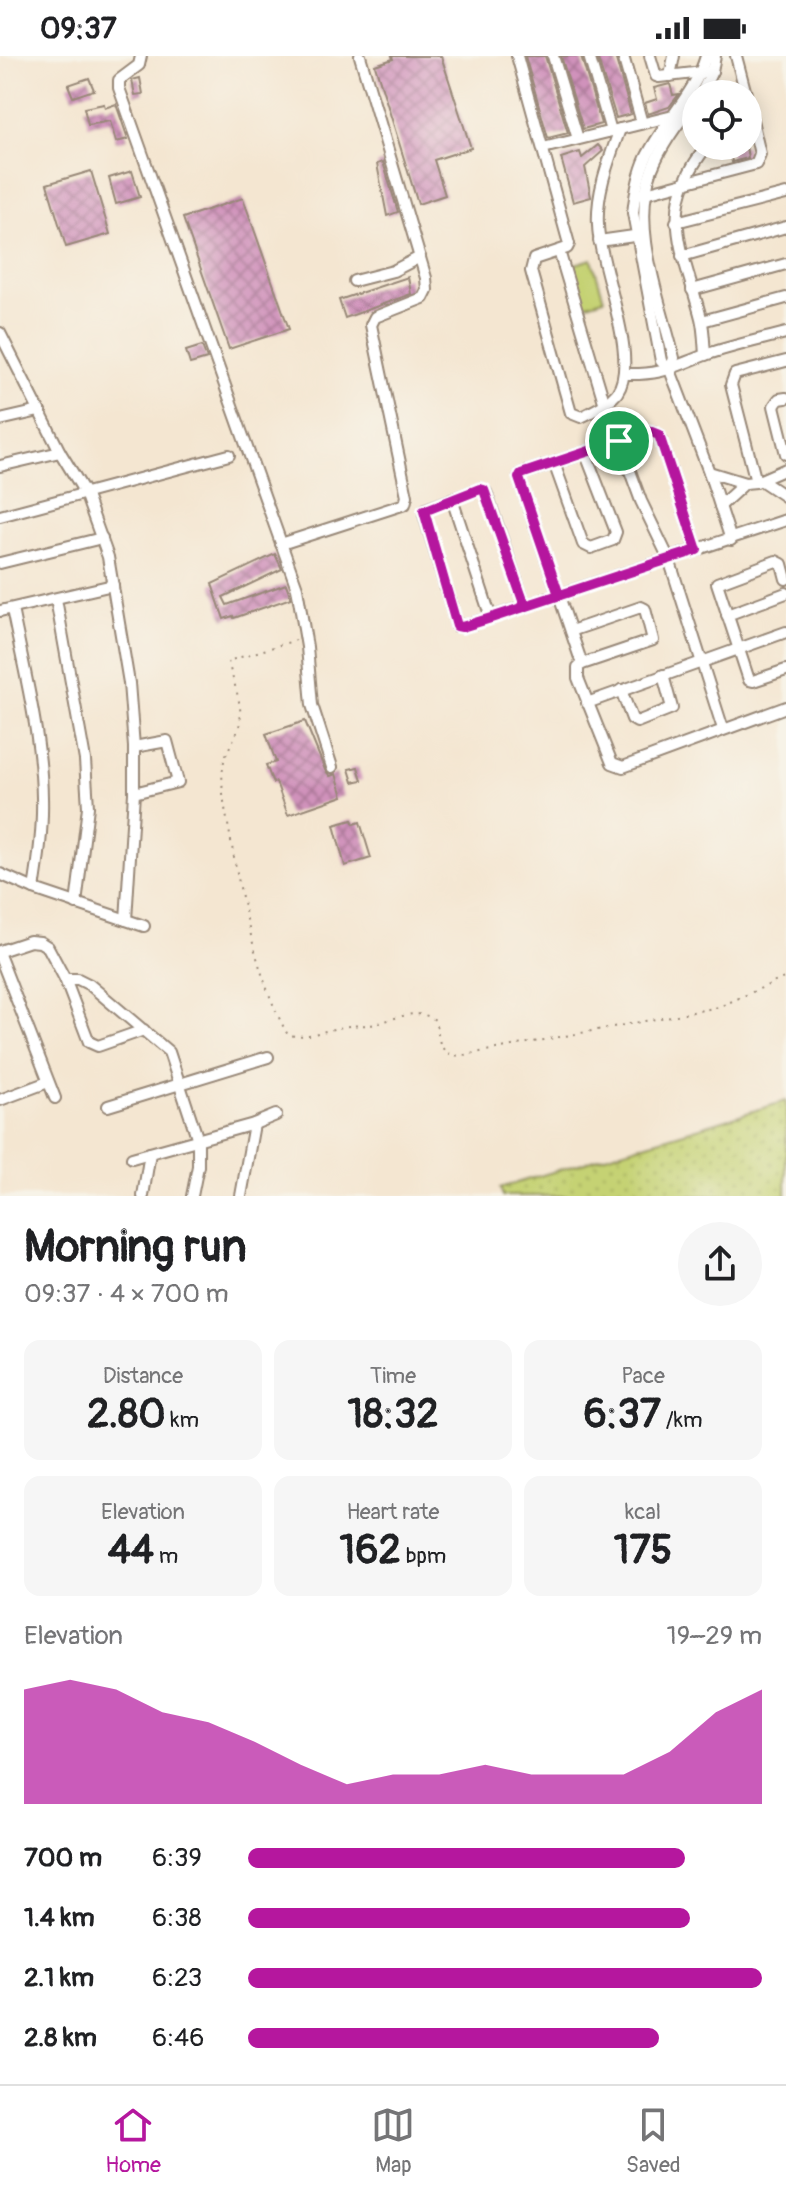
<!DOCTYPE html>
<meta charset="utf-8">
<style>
:root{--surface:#fff;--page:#f6f6f6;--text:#202124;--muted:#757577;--line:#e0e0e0;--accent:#b5179e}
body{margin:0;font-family:Pangolin,sans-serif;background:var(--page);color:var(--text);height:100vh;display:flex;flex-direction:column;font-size:30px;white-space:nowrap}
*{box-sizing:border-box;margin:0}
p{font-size:26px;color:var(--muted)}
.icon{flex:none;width:44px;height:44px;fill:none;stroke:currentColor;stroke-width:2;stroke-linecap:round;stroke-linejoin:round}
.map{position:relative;height:1140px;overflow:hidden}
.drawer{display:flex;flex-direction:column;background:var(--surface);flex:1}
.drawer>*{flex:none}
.tools{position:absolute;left:682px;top:24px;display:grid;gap:16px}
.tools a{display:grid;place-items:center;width:80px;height:80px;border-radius:50%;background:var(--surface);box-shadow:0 4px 20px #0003;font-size:40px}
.pin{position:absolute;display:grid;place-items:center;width:68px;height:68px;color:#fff;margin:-34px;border:4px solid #fff;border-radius:50%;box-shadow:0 2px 8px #0007}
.round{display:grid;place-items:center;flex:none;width:84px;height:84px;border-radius:42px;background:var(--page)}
.headline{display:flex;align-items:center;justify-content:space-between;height:136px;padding:0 24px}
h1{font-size:44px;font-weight:700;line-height:60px}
.metrics{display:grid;grid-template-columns:repeat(3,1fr);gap:12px;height:136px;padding:8px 24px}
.metrics div{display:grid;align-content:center;border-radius:16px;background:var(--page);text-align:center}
.metrics b{font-size:40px;font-weight:700}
.metrics small{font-size:22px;font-weight:400}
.metrics p{font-size:22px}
.chart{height:224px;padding:16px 24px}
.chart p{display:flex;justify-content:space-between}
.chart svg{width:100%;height:144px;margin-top:8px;fill:var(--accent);opacity:.7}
ul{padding:0 24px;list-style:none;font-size:26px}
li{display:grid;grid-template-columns:128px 96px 1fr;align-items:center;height:60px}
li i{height:20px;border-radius:10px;background:var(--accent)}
.status{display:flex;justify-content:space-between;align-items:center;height:56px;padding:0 40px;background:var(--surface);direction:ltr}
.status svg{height:22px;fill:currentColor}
.tab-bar{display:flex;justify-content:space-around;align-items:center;height:112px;border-top:2px solid var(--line);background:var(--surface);font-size:22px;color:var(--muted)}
.tab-bar a{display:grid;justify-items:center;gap:4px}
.tab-bar .current{color:var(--accent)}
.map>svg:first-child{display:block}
.grass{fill:url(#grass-dots);stroke:#807e48;stroke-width:2}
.pitch{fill:#c5d273;stroke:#807e48;stroke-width:2}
.building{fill:url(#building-cross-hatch)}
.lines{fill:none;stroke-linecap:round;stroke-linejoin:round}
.minor-casing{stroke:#988878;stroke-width:14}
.path{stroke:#988878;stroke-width:2;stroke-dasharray:2 6;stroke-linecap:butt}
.minor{stroke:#fff;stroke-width:10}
.route-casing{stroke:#fff;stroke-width:16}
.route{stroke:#b5179e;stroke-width:10}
</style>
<div class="status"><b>09:37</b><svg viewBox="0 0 49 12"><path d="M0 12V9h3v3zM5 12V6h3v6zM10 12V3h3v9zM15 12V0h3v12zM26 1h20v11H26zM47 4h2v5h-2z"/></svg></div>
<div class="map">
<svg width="786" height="1140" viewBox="0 0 786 1140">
<defs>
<pattern id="grass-dots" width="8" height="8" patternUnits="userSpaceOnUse" patternTransform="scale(2)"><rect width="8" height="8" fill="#c5d273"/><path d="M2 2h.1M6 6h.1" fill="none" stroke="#aab463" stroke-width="1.8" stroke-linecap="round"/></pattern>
<pattern id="building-cross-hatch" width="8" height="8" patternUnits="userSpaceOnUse" patternTransform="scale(2)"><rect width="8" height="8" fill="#d092bb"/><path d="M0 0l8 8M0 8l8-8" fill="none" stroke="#aa7797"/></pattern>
</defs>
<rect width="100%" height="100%" fill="#f7f3e8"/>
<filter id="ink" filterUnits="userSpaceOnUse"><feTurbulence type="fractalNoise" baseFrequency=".0125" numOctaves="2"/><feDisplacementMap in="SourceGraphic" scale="16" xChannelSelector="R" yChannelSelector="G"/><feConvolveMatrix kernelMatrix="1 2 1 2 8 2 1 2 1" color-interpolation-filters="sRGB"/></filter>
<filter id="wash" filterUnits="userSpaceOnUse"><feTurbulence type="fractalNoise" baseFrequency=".006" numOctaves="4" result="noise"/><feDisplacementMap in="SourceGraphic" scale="32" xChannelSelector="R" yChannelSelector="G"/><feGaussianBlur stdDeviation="1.8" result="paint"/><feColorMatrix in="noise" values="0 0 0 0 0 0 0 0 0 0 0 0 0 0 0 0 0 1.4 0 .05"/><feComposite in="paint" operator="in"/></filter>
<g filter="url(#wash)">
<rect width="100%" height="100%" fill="#f4e6d1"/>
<!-- grass -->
<polygon class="grass" points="786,1045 786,1140 503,1140 500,1132"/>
<!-- pitch -->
<polygon class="pitch" points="592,203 604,243 584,249 572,209"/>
<g id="blocks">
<!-- building -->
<g class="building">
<polygon points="392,0 441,0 471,92 434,104 445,139 418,148 375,9 393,3"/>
<polygon points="525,0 545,0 568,77 548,82"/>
<polygon points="561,0 581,0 601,68 583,73"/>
<polygon points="597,0 615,0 631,58 616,62"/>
<polygon points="89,22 94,34 73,41 68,29"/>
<polygon points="140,22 143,38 135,39 132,24"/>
<polygon points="670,28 673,39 679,38 669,51 648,58 645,47 657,43 654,32"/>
<polygon points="104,48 105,52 116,48 128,83 116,86 110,65 88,69 84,52"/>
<polygon points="598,89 603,95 585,111 591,141 573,146 561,102 580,96 582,102"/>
<polygon points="728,90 746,90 748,102 732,106"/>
<polygon points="383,106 398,156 387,160 377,108"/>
<polygon points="91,115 110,178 66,191 47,128"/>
<polygon points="132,115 140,141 116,148 109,122"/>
<polygon points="243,142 289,273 229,293 183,162"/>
<polygon points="408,221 411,238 345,262 339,244"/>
<polygon points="202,290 207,303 190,308 186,295"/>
<polygon points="275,498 282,513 223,541 227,549 286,528 291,542 234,562 233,560 224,563 212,528"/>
<polygon points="305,665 325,714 330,720 336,718 343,740 288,759 276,726 273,727 266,709 276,706 266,678"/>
<polygon points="358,711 362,724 353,726 349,713"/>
<polygon points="352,764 354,768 360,766 371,802 345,810 334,769"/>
</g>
</g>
</g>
<g filter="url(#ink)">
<use href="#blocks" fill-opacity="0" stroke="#988878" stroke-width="2"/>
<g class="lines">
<!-- minor casing -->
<g class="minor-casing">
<g id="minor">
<polyline points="141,0 139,9 119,24 119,32 297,532 307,591 312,649 332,711"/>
<path d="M517,0l52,188 -2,4 -33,11 -3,12 40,142 10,4c14,-7 26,-12 36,-24 24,-34 -18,-125 -19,-168 -2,-33 11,-65 22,-96l-77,19"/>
<polyline points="553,0 578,83"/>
<polyline points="589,0 611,75"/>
<polyline points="623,0 642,67"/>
<polyline points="650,0 656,20 659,21 712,15"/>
<path d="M706,0c-11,39 -43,66 -60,102 -8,17 -11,37 -13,55l28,148 9,9 39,102 22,68"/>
<polyline points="736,0 746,38"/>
<polyline points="670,20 674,0"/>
<polyline points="701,38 712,15 715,0"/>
<polyline points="620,73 673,60"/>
<polyline points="642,138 756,108 760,98 748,47"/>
<polyline points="676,166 786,138"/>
<polyline points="599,185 641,179"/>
<polyline points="559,195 605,349"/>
<polyline points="682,200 786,171"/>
<polyline points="354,225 393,215 420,201"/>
<polyline points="692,234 786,208"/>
<polyline points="702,265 786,242"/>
<polyline points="0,277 60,396 85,437 108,501 129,627 134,691 134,737 126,864"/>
<path d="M705,299c-1,-12 -1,-25 -4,-37 -18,-69 -45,-109 6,-172"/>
<polyline points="786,305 735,318 731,329 756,426 786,413"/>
<path d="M670,314l4,-12c-14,-59 -44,-131 -22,-189 9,-23 28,-49 44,-68"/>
<path d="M625,318c39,1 47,-7 80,-19 26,-9 54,-15 81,-22"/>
<polyline points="786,342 779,343 774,350 786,398"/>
<polyline points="0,364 39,355"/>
<polyline points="619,385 641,445 669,503 723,673"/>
<polyline points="554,407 583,488 591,492 613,484 616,476 585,396"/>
<polyline points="0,410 60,396"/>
<polyline points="709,416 745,427 756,426"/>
<polyline points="762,425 786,441"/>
<polyline points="452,443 491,562"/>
<polyline points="720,450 745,427"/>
<polyline points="0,460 229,399"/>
<polyline points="281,488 405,448 407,440 371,269 375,261 423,242 427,234 426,222 360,0"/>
<polyline points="697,494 659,379 649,375 521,418 519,422 582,608 578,611 578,622 612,707 623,711 786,651"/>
<polyline points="0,507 102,482"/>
<polyline points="786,523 782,508 776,505 717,527 749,624 753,625 786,614"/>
<polyline points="56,543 85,704 88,751 76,848"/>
<polyline points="525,550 486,436 480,433 426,453 424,458 457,570 462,571 786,464"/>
<path d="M12,553c12,61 29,125 30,188 1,32 -3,62 -8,92"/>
<polyline points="0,555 113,529"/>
<polyline points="727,559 786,537"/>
<polyline points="571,575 641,551 645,553 653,584 582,608"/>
<polyline points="621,634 632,663 637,666 672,652 663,619"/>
<polyline points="587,647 786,576"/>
<polyline points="134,691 167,685 178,726 134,737"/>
<polyline points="0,818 34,833 144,870"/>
<polyline points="0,895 30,885 40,886 48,891 65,923 89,986 98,990 144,974"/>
<polyline points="0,901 55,1042"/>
<polyline points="65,923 78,923 90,929 169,996 198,1084 198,1110 192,1140"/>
<polyline points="0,1044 48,1026"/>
<polyline points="108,1050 268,1001"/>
<polyline points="132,1102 254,1068 276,1059"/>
<polyline points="143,1140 150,1097"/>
<polyline points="241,1140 254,1068"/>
</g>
</g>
<!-- path -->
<path class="path" d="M296,584l-68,21c4,18 15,43 12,61 -2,15 -15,27 -17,45 -3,24 4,50 8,74 11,60 27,142 57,194 21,4 41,-7 62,-9 8,-1 17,0 25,-2 20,-5 42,-17 60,-4l5,24 6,9 13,3 260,-49 67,-30"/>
<!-- minor -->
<use href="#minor" class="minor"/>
</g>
</g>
<g class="lines" filter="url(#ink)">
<!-- route casing -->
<g class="route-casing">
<polyline id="route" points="619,385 521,418 519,422 559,539 525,550 484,434 480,433 424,455 457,570 462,571 491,562 669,503 697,494 659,379 649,375 619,385"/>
</g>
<!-- route -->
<use href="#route" class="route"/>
</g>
</svg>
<div class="tools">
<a><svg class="icon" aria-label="locate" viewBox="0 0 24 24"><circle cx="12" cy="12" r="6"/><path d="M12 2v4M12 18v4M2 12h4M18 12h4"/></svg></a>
</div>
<div class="pin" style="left:619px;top:385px;background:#1e9e55"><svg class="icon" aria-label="arrive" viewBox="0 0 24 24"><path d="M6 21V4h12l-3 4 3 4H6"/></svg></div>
</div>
<section class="drawer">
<div class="headline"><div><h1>Morning run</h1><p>09:37 · 4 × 700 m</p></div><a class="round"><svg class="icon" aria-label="share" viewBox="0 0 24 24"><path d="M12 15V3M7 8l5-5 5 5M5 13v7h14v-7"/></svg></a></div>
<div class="metrics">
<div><p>Distance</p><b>2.80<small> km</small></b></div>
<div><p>Time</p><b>18:32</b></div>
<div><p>Pace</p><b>6:37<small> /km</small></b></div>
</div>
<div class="metrics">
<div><p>Elevation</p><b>44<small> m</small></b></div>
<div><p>Heart rate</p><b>162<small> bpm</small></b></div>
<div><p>kcal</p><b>175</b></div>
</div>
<div class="chart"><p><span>Elevation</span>19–29 m</p>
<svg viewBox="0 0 160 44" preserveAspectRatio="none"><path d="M0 44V9L10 6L20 9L30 16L40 19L50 25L60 32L70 38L80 35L90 35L100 32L110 35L120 35L130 35L140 28L150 16L160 9V44z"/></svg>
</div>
<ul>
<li><b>700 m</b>6:39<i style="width:85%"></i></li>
<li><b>1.4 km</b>6:38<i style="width:86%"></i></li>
<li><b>2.1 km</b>6:23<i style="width:100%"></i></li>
<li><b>2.8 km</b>6:46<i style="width:80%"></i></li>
</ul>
</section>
<nav class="tab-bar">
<a class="current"><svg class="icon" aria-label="home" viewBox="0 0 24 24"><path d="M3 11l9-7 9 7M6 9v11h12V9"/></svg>Home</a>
<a><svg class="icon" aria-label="map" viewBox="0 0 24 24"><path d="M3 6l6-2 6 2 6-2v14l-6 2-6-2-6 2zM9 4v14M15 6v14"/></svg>Map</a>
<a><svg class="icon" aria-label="saved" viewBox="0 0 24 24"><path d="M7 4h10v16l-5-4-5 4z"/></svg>Saved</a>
</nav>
